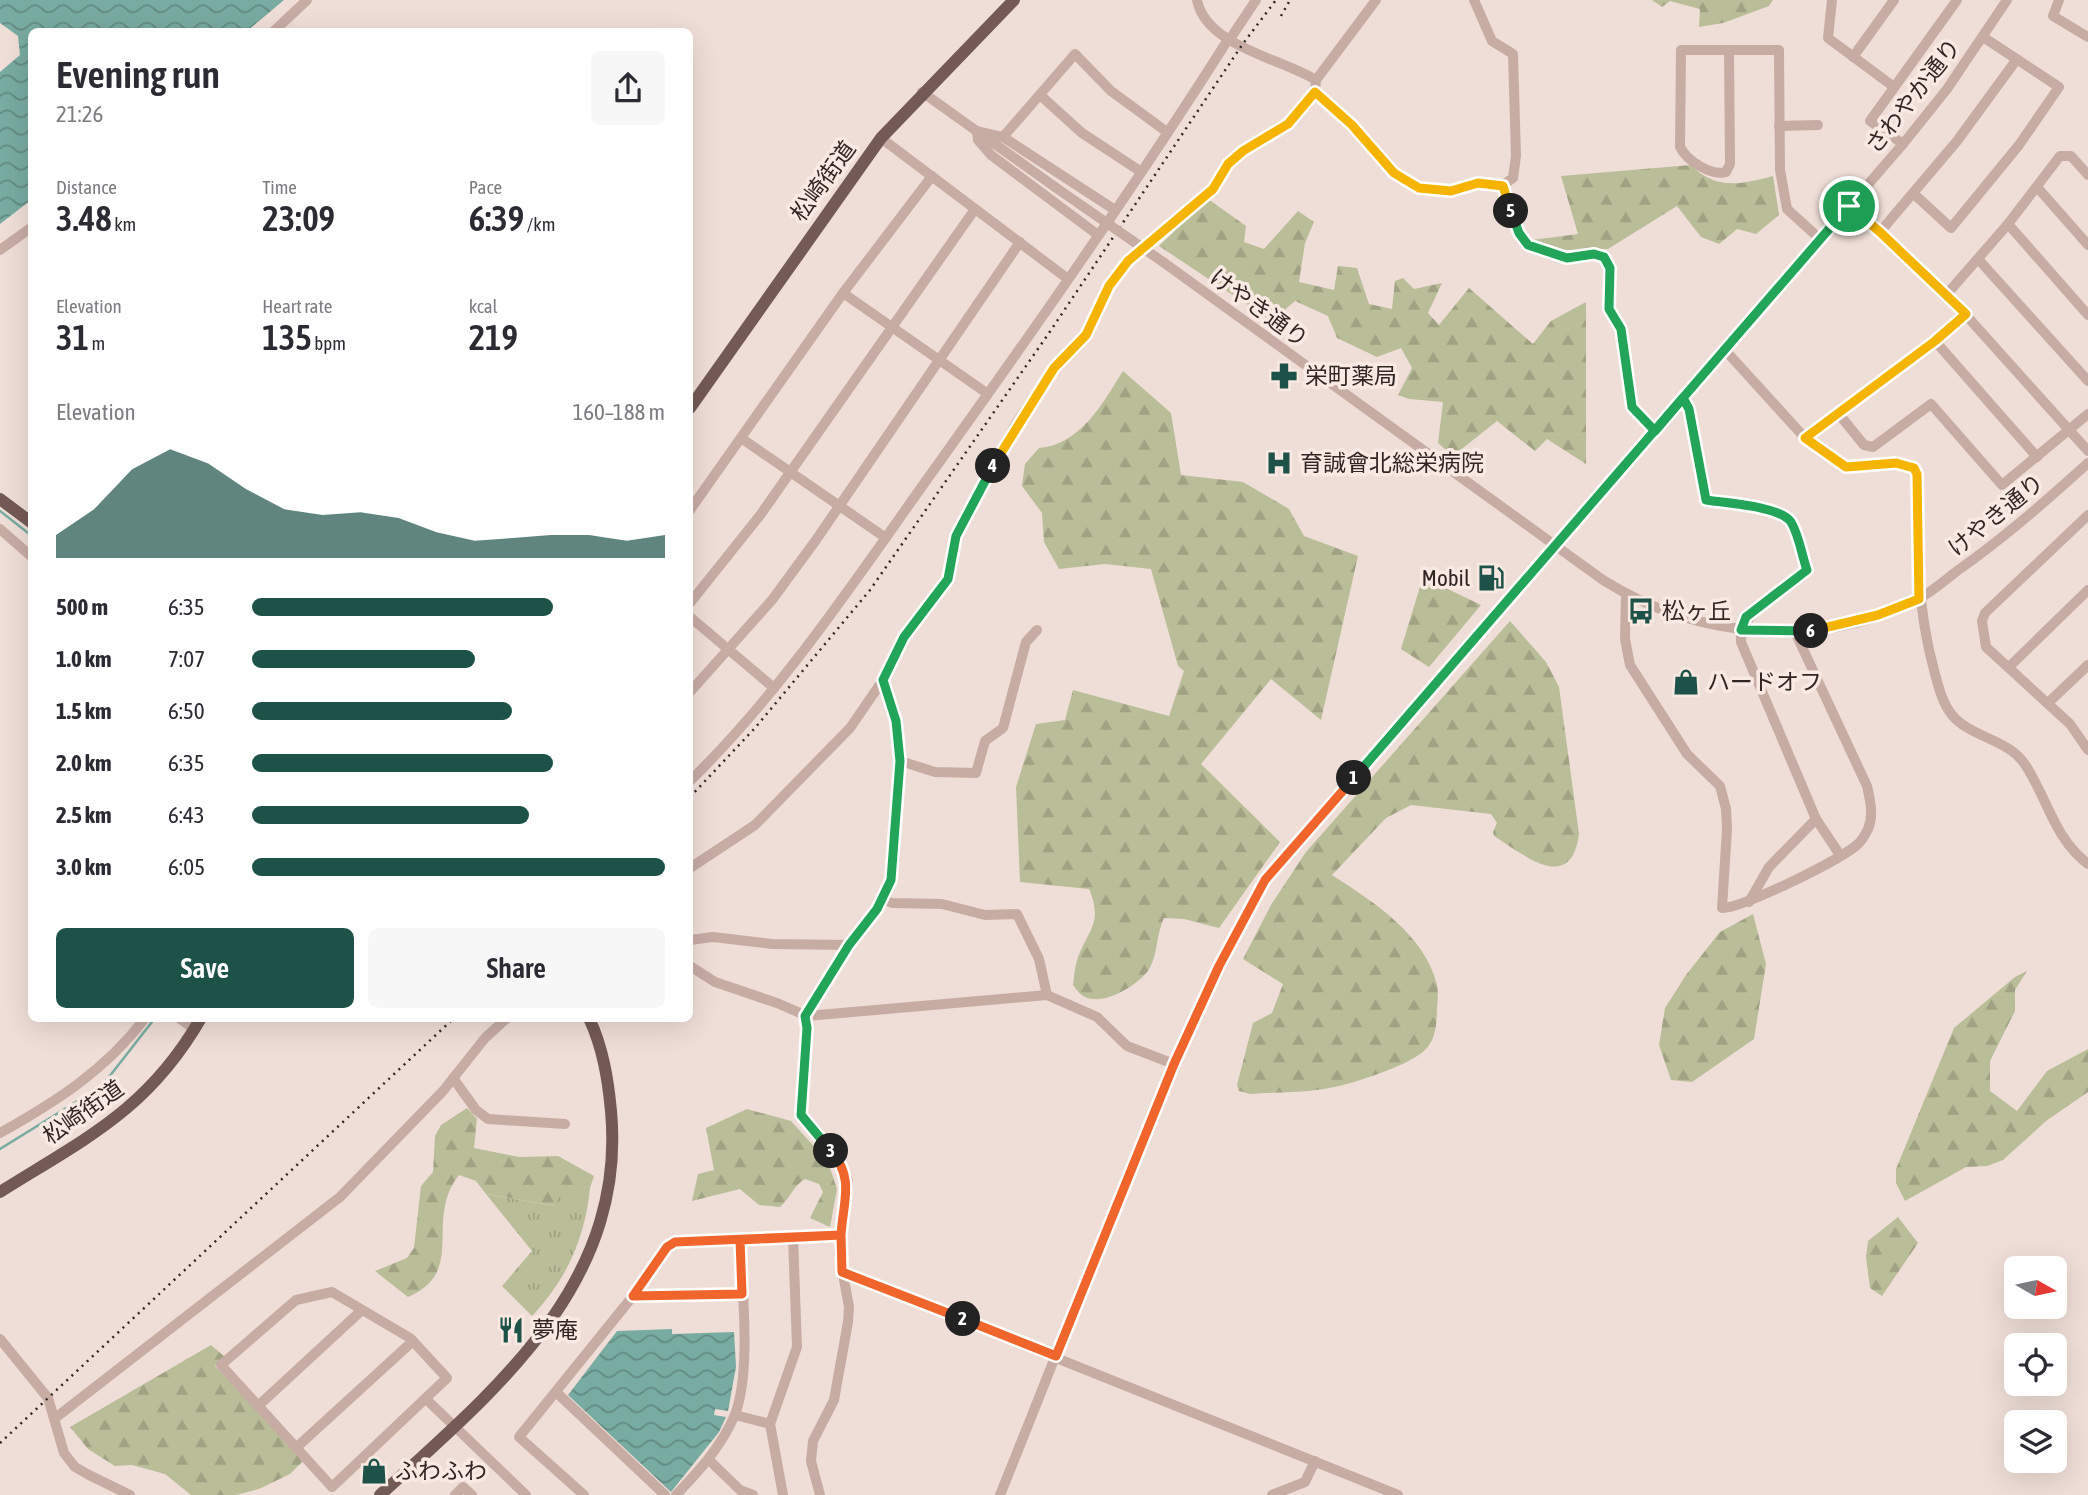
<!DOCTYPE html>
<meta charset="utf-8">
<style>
:root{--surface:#fff;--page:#f7f7f7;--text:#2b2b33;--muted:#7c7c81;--accent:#1d5249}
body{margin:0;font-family:"Asap Condensed","Noto Sans JP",sans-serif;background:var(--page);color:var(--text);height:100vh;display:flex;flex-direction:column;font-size:26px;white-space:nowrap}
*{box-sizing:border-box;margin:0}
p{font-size:23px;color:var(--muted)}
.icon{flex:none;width:38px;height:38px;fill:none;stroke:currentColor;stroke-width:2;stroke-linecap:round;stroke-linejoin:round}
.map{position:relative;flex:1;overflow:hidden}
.side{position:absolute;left:28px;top:28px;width:665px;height:994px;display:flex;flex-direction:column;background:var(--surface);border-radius:10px;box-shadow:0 7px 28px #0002}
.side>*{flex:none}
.needle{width:46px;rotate:99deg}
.fabs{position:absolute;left:2004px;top:1256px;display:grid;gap:14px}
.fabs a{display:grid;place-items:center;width:63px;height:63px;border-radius:10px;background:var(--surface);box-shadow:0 7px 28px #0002;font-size:35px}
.pin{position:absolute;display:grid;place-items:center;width:60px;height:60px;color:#fff;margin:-30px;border:4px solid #fff;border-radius:50%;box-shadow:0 2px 7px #0007}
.km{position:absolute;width:35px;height:35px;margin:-18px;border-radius:50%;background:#222;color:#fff;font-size:19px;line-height:35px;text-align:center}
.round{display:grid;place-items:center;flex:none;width:74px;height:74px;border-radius:10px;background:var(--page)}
.summary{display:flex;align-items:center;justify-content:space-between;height:119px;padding:0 28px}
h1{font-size:38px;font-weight:600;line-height:52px}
.metrics{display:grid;grid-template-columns:repeat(3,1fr);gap:10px;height:119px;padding:7px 28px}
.metrics div{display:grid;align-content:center}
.metrics b{font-size:35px;font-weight:600}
.metrics small{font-size:19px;font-weight:400}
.metrics p{font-size:19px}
.chart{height:196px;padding:14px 28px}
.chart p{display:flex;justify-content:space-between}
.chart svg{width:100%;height:126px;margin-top:7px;fill:var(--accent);opacity:.7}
.cta{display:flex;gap:14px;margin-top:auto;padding:14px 28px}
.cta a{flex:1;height:80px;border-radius:10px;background:var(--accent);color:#fff;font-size:28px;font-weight:600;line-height:80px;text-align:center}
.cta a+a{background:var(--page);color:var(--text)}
ul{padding:0 28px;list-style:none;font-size:23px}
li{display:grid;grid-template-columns:112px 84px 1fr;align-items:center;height:52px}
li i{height:18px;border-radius:9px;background:var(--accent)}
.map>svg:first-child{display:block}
.grass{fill:url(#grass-tufts)}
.forest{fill:url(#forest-firs)}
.water{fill:url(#water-waves)}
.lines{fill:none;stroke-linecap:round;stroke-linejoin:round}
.stream{stroke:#78aba1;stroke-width:2.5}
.minor{stroke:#c7aca4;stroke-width:10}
.major{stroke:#745a57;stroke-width:12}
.rail{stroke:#322625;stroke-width:2.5;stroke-dasharray:2 5;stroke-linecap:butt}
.minor-bridge{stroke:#c7aca4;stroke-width:10}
.split-1-casing{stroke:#fff;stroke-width:14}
.split-2-casing{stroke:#fff;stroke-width:14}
.split-3-casing{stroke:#fff;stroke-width:14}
.split-4-casing{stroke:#fff;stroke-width:14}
.split-5-casing{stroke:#fff;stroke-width:14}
.split-6-casing{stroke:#fff;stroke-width:14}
.split-7-casing{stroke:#fff;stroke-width:14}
.split-1{stroke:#22a559;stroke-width:9}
.split-2{stroke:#f0652b;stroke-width:9}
.split-3{stroke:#f0652b;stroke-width:9}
.split-4{stroke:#22a559;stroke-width:9}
.split-5{stroke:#f5b400;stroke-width:9}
.split-6{stroke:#22a559;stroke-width:9}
.split-7{stroke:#f5b400;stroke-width:9}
.labels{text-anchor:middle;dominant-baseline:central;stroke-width:7;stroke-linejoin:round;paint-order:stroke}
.street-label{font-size:23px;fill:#322625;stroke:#f8e9e3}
.poi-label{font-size:23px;fill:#322625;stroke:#f8e9e3;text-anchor:start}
</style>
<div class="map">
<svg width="2088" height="1495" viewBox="0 0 2088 1495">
<defs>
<pattern id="grass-tufts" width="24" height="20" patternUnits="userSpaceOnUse" patternTransform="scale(1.75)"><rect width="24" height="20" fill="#b9bd98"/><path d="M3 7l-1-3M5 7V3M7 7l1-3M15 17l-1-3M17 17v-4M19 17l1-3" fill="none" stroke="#a0a283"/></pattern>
<pattern id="forest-firs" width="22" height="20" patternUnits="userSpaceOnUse" patternTransform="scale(1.75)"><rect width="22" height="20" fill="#b9bd98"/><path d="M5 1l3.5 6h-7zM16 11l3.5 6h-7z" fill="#a0a283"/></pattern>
<pattern id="water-waves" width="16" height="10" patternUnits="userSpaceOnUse" patternTransform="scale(1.75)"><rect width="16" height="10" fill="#78aba1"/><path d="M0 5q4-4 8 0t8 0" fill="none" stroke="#638b83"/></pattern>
</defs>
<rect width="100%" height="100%" fill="#efded7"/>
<!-- grass -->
<path class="grass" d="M556,1185l34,3c-5,50 -23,91 -58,128l-30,-30 30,-35 -46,-57 69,12z"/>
<!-- forest -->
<g class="forest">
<polygon points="1652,0 1773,0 1769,6 1723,23 1699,27 1700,9 1670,1 1662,7"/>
<path d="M1691,165c25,26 51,19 82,11l6,39 -23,19 -19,-5 -18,15 -18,-7 -24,-31 -69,43 -43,1 -33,-10 46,-6 -17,-58z"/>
<polygon points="1208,199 1246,226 1244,242 1264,249 1298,211 1314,222 1305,243 1299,282 1334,290 1338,266 1357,268 1369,304 1392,309 1395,281 1403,278 1414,289 1442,283 1428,313 1439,325 1469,288 1533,344 1551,321 1586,302 1586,464 1547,439 1535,451 1497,421 1453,456 1438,443 1443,402 1409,399 1398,395 1412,368 1401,348 1377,357 1337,338 1328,316 1295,301 1272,321 1159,246"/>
<path d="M1123,371l48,42 10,62 62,7 46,27 15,27 54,20 -37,164 -50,-41 -70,85 79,78 -61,86 -35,-9 -20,-1c-8,17 -6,38 -16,53 -12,15 -44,35 -63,26 -5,-2 -9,-8 -12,-12 1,-9 2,-19 5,-28 11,-28 25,-35 11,-68l-69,-7 -4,-95 20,-63 29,-4 8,-30 96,26 15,-45 -6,-5 -27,-97 -46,-5 -46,5 -15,-27 -2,-29 -20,-27 3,-22 14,-16c41,-3 64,-45 84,-77z"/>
<polygon points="1423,577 1481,605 1429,667 1401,649"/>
<path d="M1510,621l36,41 13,25 20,147c-8,61 -55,21 -85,2l-1,-4 4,-9 -6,-9 -80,-9 -25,13 -54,57c40,26 93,59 105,110 2,8 0,18 0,27 -1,14 -1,28 -13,39 -18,16 -75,34 -100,38 -24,4 -50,3 -74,5l-11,-3 -2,-6 16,-62 19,-10 11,-29 -40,-25 28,-54 35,-53z"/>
<polygon points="1753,914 1766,964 1754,1039 1692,1082 1671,1080 1659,1045 1665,1008 1686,975 1720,932"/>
<polygon points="2027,971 2015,990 2015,1011 1990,1061 1990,1091 2017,1111 2047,1071 2088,1049 2088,1092 2046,1121 2003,1160 1987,1166 1966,1167 1905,1201 1896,1183 1896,1169 1954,1028 2015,977"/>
<path d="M467,1108l10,11 -3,29 45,9 39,-1 36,20 -4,12 -34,-2v20l-70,-12 -10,-13 -17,-6c-36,45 9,96 -51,122l-33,-26 32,-13 7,-10 7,-62 12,-14 2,-36 6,-11z"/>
<path d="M747,1109l44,12 37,41 9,27 -7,38 -20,-9 13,-26 -4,-8 -14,-5c-12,7 -14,18 -25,28l-21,-2 -19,-16 -48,12 6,-27 16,-4 -8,-42z"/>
<polygon points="1898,1217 1918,1243 1882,1296 1870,1288 1866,1257 1868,1241"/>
<polygon points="211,1345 225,1357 215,1366 304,1460 290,1474 259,1489 236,1495 191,1495 165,1474 132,1465 115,1466 88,1449 70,1427"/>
</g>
<!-- water -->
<g class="water">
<polygon points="0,0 284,0 247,31 32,32 31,200 0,224 0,72 20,55 18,36 0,23"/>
<polygon points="672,1329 672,1334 734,1332 736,1367 728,1411 715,1409 714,1415 726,1417 719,1432 671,1492 568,1395 617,1331"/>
</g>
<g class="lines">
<!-- stream -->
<g class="stream">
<polyline points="0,511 32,536"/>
<polyline points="0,1149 102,1086 155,1018"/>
</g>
<!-- minor -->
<g class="minor">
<path d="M1197,0c9,46 83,58 119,80"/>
<polyline points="1474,0 1492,41 1513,54 1516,156 1513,178 1503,185"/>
<polyline points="1832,0 1828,38 1894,87"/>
<polyline points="2059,0 2053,16 2088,37"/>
<polyline points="273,32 307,0"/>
<polyline points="1230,39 1256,0"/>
<path d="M1729,50l1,114 -4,8c-15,4 -39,-11 -46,-25l1,-97h98l1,120 7,39 33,30"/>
<polyline points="1853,57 1894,0"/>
<polyline points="922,92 1055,187"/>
<path d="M1315,92l37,33 42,48 25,15 32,3 27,-8 25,2c13,41 15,65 63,72 13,3 24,-4 38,0l6,12 -1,40 12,20 10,78 24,24"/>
<polyline points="1040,95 1082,133 1140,171"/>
<polyline points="1779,126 1818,125"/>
<polyline points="1003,137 1075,54 1111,91 1167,132"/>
<polyline points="881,138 1068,279"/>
<polyline points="1903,144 1870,121 1957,0"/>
<polyline points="2037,187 2088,245"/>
<polyline points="1914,194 1951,228 2019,145 2059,87 1983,37"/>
<polyline points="1849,206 1947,294 2088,451"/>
<polyline points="2008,224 2088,315"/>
<polyline points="1880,232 1957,141 2017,59"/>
<polyline points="1098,235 991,155 978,140 977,131 1003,137 1115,210"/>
<polyline points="0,250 32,227"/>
<polyline points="1978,259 2088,381"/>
<path d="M1163,262l440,318c92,58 217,71 315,19 14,-7 26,-18 39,-28 47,-33 89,-70 131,-108"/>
<polyline points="843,293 988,394"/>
<polyline points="1947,294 2008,224 2060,156 2071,156 2088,175"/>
<polyline points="1935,341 2037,457"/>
<path d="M1725,350l80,88 41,29 50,-4 18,5 3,6c0,67 -1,131 17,196 4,15 8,33 18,45 19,23 58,24 74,51 22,34 28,72 62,98"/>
<path d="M1683,398l6,11 17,91c19,3 73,6 85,23 8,12 11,33 16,47 -22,18 -68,42 -66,72l75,177 24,36"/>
<polyline points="1838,413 1864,445 1873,447 1931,404 2002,485 2088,414"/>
<polyline points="741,438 886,538"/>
<polyline points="1805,438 1935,341 1966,314"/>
<polyline points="690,510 843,293 932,176"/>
<polyline points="2088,515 1985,613 1982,621 1986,647 2070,724 2088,750"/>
<polyline points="0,529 32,557"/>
<path d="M1626,594l-1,45 5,26 57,89 33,32 6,23 1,20 -5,79c19,1 123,-50 137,-65 3,-3 7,-10 9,-14 6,-14 2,-29 -1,-43l-72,-154"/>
<polyline points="690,603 761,514 975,209"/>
<polyline points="690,617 774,688"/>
<polyline points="2009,667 2088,590"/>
<polyline points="690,692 772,600 816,540 1020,242"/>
<polyline points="2049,702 2088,665"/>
<polyline points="900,761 935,772 976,773 985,741 1003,728 1026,642 1037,630"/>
<path d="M690,781c92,-90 163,-198 238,-303 103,-144 206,-290 301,-440"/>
<polyline points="690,868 755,825 850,728 883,680 904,637 948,579 955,536 1017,422 1054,368 1086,335 1109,286 1128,261 1213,189 1228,164 1243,151 1288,124 1315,92 1316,80 1376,0"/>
<polyline points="883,899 892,903 942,904 985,915 1017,914 1039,959 1047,995"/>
<polyline points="1749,902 1769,867 1816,819"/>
<polyline points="690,940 713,937 772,944 849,945"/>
<polyline points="690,966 715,982 777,1003 807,1016 801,1115 841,1162 848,1181 839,1252 849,1307 848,1322 834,1400 813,1441 811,1461 820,1495"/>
<polyline points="805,1016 849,945 877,909 891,880 895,855 899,737 883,680"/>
<polyline points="807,1016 1047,995 1097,1017 1127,1046 1174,1064"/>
<polyline points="179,1018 194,1029"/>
<polyline points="453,1078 476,1110 488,1119 565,1124"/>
<path d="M0,1133c55,-31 106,-63 145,-115"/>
<polyline points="842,1272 1398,1495"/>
<polygon points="332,1292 410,1338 447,1378 332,1487 221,1365 296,1300"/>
<polyline points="633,1296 742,1294"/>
<polyline points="0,1339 48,1398 64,1453 75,1467 89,1475 130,1495"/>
<polyline points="557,1393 665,1495"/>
<polyline points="426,1399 526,1495"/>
<polyline points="258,1406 362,1310"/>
<polyline points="735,1415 770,1424"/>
<polyline points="54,1419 340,1197 443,1091 485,1038 507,1018"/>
<polyline points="298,1446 413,1341"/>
<polyline points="709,1460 740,1490 753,1495"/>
<polyline points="455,1495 463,1487 472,1495"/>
<polyline points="584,1495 519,1437 633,1296 667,1247 681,1241 840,1235"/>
<path d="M676,1495c23,-24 44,-47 58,-78 18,-42 8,-130 6,-177"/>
<polyline points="783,1495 770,1424 797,1347 793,1237"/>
<path d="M1000,1495c84,-207 160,-418 265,-615l638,-736 44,-55 60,-89"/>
<polyline points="1272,1495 1305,1482 1315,1461"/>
</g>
<!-- major -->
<g class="major">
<polyline points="690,408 881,138 1014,0"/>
<polyline points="0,499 32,523"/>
<path d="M0,1192c86,-54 148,-82 201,-174"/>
<path d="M380,1495c115,-105 247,-211 231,-384 -3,-32 -8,-63 -22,-93"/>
</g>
<!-- rail -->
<g class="rail">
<polyline points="1281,16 1290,0"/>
<polyline points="690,797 755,728 870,590 1049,333 1242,45 1276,0"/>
<polyline points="0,1443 454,1018"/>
</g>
<!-- minor-bridge -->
<polyline class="minor-bridge" points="1055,187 1163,262"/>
</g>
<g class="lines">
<!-- split-1 casing -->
<g class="split-1-casing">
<polyline id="split-1" points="1354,778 1849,206"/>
</g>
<!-- split-2 casing -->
<g class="split-2-casing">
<polyline id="split-2" points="963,1319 1056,1356 1174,1064 1219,966 1265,880 1354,778"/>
</g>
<!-- split-3 casing -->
<g class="split-3-casing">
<path id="split-3" d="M831,1151c24,27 12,51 10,84l-101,5 2,54 -109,2 34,-49 8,-5 166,-7 1,37 121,47"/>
</g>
<!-- split-4 casing -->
<g class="split-4-casing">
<polyline id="split-4" points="831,1151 801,1115 807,1028 805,1016 849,945 877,909 891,880 900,761 896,721 883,680 904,637 948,579 956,536 993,466"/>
</g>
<!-- split-5 casing -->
<g class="split-5-casing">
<polyline id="split-5" points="993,466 1054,368 1086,335 1109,286 1128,261 1213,189 1228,164 1243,151 1288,124 1315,92 1352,125 1394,173 1419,188 1451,191 1478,183 1503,186 1511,211"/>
</g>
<!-- split-6 casing -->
<g class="split-6-casing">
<path id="split-6" d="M1511,211l8,22 9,12 39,13 27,-4 10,3 6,11 -1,41 12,20 11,78 23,24 28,-33 6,11 17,91c19,3 74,6 85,22 8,13 11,34 16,48l-61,47 -5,13 70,1"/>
</g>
<!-- split-7 casing -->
<g class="split-7-casing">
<polyline id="split-7" points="1811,631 1878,615 1919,599 1917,474 1914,468 1896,463 1846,467 1805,438 1935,341 1966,314 1880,232 1849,206"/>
</g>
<!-- split-1 -->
<use href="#split-1" class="split-1"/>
<!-- split-2 -->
<use href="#split-2" class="split-2"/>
<!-- split-3 -->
<use href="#split-3" class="split-3"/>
<!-- split-4 -->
<use href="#split-4" class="split-4"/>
<!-- split-5 -->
<use href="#split-5" class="split-5"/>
<!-- split-6 -->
<use href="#split-6" class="split-6"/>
<!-- split-7 -->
<use href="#split-7" class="split-7"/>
</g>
<!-- icons -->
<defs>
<g id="pharmacy-bare" transform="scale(2.1)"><path d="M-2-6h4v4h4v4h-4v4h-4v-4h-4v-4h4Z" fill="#1d5249" stroke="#f8e9e3" stroke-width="2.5" paint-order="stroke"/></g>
<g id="hospital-bare" transform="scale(2.1)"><path d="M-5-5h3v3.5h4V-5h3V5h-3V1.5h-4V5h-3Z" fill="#1d5249" stroke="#f8e9e3" stroke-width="2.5" paint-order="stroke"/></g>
<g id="fuel-bare" transform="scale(2.1)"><path d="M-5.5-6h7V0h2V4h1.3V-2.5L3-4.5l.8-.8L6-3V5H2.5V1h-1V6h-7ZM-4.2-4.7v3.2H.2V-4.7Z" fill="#1d5249" stroke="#f8e9e3" stroke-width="2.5" paint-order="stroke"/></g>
<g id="bus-bare" transform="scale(2.1)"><path d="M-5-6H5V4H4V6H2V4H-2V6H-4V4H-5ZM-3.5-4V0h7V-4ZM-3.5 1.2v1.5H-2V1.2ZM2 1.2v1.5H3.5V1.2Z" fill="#1d5249" stroke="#f8e9e3" stroke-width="2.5" paint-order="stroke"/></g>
<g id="shop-bare" transform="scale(2.1)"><path d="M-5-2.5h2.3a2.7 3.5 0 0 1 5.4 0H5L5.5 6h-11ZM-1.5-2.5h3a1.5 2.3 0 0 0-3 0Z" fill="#1d5249" stroke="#f8e9e3" stroke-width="2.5" paint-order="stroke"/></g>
<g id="restaurant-bare" transform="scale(2.1)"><path d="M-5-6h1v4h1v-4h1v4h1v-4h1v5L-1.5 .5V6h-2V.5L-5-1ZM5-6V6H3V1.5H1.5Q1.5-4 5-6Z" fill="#1d5249" stroke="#f8e9e3" stroke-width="2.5" paint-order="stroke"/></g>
</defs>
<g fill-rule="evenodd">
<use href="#pharmacy-bare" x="1284" y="376"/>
<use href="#hospital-bare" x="1279" y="463"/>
<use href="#fuel-bare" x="1491" y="578"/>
<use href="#bus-bare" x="1641" y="611"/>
<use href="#shop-bare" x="1686" y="682"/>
<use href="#restaurant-bare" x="511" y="1330"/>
<use href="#shop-bare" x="374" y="1471"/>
</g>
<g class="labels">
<!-- street labels -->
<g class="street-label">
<text transform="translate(1913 96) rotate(-52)">さわやか通り</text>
<text transform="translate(823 181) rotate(-54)">松崎街道</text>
<text transform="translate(1259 308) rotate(36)">けやき通り</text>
<text transform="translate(1996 515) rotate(-39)">けやき通り</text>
<text transform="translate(83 1112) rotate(-35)">松崎街道</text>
</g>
<!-- poi labels -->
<g class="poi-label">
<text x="1305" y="376">栄町薬局</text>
<text x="1300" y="463">育誠會北総栄病院</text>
<text x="1470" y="578" text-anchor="end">Mobil</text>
<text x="1662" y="611">松ヶ丘</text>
<text x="1707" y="682">ハードオフ</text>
<text x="532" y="1330">夢庵</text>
<text x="395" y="1471">ふわふわ</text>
</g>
</g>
</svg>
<div class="fabs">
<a><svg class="needle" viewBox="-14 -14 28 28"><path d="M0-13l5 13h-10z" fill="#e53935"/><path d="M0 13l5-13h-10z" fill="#7c7c81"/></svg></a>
<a><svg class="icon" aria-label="locate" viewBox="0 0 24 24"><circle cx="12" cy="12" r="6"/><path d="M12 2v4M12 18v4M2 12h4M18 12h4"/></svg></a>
<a><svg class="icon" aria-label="layers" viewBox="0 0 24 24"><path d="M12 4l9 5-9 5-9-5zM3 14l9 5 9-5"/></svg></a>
</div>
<div class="pin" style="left:1849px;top:206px;background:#1e9e55"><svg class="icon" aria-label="arrive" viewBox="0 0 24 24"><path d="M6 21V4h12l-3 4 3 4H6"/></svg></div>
<b class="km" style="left:1354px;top:778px">1</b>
<b class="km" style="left:963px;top:1319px">2</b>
<b class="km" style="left:831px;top:1151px">3</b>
<b class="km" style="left:993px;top:466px">4</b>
<b class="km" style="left:1511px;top:211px">5</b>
<b class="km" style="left:1811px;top:631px">6</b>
<section class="side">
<div class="summary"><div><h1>Evening run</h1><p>21:26</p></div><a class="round"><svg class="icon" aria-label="share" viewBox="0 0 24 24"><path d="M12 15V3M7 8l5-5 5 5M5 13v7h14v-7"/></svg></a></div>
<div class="metrics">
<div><p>Distance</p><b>3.48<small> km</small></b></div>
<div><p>Time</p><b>23:09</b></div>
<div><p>Pace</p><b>6:39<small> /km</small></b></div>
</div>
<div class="metrics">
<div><p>Elevation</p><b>31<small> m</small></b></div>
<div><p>Heart rate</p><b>135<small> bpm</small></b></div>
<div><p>kcal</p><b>219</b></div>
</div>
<div class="chart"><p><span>Elevation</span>160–188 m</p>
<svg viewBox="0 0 160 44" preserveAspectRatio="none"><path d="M0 44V36L10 27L20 13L30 6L40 11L50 20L60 27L70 29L80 28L90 30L100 35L110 38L120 37L130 36L140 36L150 38L160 36V44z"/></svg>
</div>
<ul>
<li><b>500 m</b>6:35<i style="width:73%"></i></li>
<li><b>1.0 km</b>7:07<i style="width:54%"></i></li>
<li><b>1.5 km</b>6:50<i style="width:63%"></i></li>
<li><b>2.0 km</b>6:35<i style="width:73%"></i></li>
<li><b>2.5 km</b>6:43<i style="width:67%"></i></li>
<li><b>3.0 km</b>6:05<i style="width:100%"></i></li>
</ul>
<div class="cta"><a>Save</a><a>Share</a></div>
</section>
</div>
